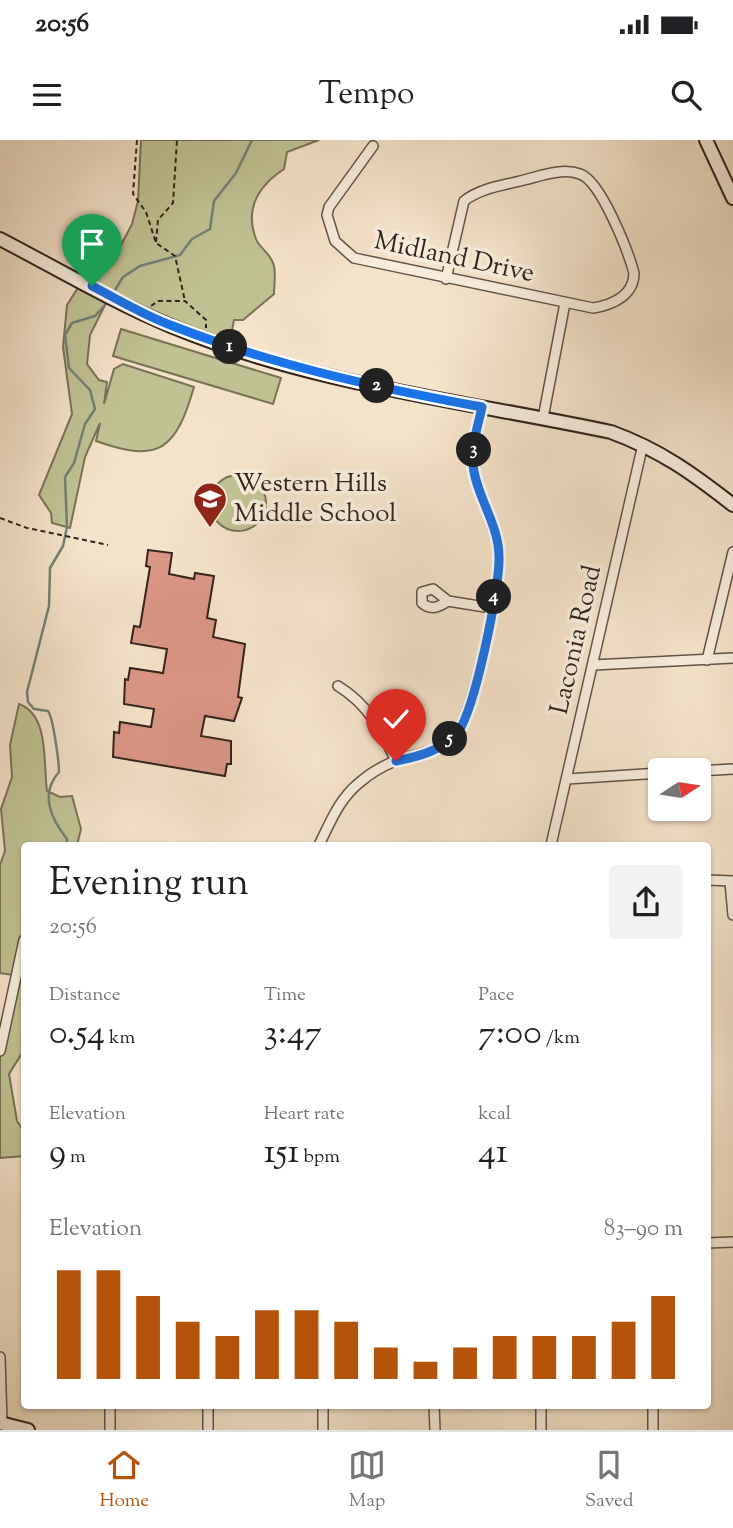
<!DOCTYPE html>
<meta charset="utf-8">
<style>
:root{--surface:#fff;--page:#f2f2f2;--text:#202124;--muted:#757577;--line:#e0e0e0;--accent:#b45309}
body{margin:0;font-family:"Sorts Mill Goudy",serif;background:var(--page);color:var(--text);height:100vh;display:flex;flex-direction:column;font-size:26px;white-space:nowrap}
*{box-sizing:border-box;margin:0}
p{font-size:23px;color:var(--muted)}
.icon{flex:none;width:38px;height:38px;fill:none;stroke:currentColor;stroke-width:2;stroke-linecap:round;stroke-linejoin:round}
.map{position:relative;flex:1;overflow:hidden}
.sheet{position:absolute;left:21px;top:702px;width:690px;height:567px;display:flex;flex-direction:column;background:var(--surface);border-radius:7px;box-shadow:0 2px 5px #0004}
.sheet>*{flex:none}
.needle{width:46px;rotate:78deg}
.buttons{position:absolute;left:648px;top:618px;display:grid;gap:14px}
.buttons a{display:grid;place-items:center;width:63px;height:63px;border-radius:7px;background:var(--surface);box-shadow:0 2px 5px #0004;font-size:35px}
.pin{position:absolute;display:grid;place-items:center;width:60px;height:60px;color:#fff;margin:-72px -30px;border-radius:50% 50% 50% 0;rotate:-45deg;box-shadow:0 0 7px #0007}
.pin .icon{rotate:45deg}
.km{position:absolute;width:35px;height:35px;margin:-18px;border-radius:50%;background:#222;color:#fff;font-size:19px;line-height:35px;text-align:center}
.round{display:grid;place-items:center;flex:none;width:74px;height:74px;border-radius:7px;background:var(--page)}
.headline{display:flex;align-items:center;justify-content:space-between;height:119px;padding:0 28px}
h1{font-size:38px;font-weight:600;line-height:52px}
.stats{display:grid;grid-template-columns:repeat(3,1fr);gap:10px;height:119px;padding:7px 28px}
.stats div{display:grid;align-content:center}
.stats b{font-size:35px;font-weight:600}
.stats small{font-size:19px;font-weight:400}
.stats p{font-size:19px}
.chart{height:196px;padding:14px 28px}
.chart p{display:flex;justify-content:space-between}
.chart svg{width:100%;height:126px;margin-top:7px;stroke:var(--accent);stroke-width:6}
.status{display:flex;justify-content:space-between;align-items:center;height:49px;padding:0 35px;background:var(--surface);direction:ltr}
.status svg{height:19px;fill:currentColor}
header{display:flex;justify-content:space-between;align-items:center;height:91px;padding:0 28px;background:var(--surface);font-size:32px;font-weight:600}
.menu{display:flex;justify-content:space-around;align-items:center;height:98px;border-top:2px solid var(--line);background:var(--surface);font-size:19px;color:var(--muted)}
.menu a{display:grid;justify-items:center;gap:4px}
.menu .current{color:var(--accent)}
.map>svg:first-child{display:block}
.green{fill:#c1c293;stroke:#7a7257;stroke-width:2}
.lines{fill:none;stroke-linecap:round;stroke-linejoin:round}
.stream{stroke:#728076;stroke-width:2.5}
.building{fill:#db9785;stroke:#32231b;stroke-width:2}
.street-casing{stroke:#635346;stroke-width:12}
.secondary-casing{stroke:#32231b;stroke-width:16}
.path{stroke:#32231b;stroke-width:2;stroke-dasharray:5 3.5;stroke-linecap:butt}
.street{stroke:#f8eddc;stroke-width:9}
.secondary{stroke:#f8eddc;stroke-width:12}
.route-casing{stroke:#fff;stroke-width:14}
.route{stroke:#1a73e8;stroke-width:9}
.labels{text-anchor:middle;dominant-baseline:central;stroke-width:7;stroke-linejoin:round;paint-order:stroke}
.street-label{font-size:26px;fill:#32231b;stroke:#f8eddc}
.poi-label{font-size:26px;fill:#32231b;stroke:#f8eddc;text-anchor:start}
</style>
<div class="status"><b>20:56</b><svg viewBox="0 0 49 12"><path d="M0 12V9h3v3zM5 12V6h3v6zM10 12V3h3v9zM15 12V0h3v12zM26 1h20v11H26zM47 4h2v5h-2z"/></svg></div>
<header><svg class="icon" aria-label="menu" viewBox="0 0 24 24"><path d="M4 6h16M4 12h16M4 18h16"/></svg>Tempo<svg class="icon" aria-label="search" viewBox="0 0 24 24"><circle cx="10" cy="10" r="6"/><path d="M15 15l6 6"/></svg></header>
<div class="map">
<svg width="733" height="1290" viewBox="0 0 733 1290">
<rect width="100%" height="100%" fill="#f5e3c9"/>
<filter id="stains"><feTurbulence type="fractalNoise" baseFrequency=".00286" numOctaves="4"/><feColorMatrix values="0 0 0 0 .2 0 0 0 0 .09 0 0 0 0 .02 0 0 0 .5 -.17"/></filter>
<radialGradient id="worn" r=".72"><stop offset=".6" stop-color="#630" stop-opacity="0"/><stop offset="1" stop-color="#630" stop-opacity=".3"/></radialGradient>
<!-- green -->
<g class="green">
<path d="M141,0h178l-32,12 -3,17c-24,16 -40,39 -28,70 4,10 15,14 18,27 2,9 0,19 0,28l-31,26h-9l-5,26 -120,-49 -19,38 -3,29 12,16 8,2 -3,22 10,-35 9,-5 71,23c-18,62 -34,77 -98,54l4,-18 -15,34 -15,71 -18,-5 -1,-10 -12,-18 33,-81 -9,-67 4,-42 14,-22h6l13,-21 17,-9 15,-29 6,-23z"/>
<polygon points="121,189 281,238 273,264 113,216"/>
<circle cx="238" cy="363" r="28"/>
<path d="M19,564c31,11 24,61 28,87l13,6 12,-1 9,33 -4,16h-53v205l-15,24 8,47 7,11v24l-24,2v-122l13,-61 -13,-2v-108l5,-14 -4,-42 11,-32 -2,-32z"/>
</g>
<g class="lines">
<!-- stream -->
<g class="stream">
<polyline points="115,150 123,137 140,126 180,115 192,99 210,89 214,61 236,33 252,0"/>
<path d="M67,705v-6c-15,-19 -28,-45 -8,-67 0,-10 -6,-55 -11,-61l-14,-2 -6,-7 -1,-10 22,-86 1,-38 13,-22 4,-19 -2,-50 9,-14 11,-39 10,-15 -5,-19 -21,-22 -4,-33 7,-12 23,-7 10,-11"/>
</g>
</g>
<!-- building -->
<polygon class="building" points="148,410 172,413 169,434 194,439 195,433 214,436 207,478 216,480 213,497 245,504 238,557 242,558 234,581 205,576 201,596 231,601 231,624 227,624 225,636 113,617 114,592 119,593 120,582 151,587 154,569 124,564 125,539 128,540 130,528 163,533 167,509 131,503 134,486 140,487 150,427 146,426"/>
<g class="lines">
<!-- street casing -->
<g class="street-casing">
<g id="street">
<path d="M373,6l-44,61 -2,8 8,26 19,17 239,50c20,-3 41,-13 41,-35 -6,-22 -33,-92 -54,-99 -19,-7 -42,3 -60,7 -19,5 -39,7 -56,20l-18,78"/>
<polyline points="543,278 565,163"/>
<path d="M448,461c-9,6 -17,10 -26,2v-11l11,-3 15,12 43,7"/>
<polyline points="707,520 733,412"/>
<polyline points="593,525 733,518"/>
<path d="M338,546c31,19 43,44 58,75"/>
<polyline points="698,631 733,629"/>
<polyline points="567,639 660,633"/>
<path d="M319,705c11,-22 20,-46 40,-62 10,-9 24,-17 36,-22 22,-8 53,-10 65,-33 14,-28 43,-147 39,-176 -4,-30 -23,-58 -26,-87 -2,-20 5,-39 9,-58"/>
<polyline points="551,705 643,304"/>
<polyline points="707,740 733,741"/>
<polyline points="730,742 733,775"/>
<polyline points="0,911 24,800"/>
<polyline points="707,1103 733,1102"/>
<polyline points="0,1217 2,1283"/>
<polyline points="110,1265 110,1290"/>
<polyline points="323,1265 323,1290"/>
<polyline points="434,1265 435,1290"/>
<polyline points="541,1265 541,1290"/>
<polyline points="653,1265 653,1290"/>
<polyline points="208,1290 208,1265"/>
</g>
</g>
<!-- secondary casing -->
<g class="secondary-casing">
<g id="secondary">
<polyline points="706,0 733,58"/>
<path d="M0,99c56,29 113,63 171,87 140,58 293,75 440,106 49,18 81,41 122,73"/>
<polyline points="0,1283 28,1290"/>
</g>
</g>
<!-- path -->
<g class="path">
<polyline points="137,0 133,54 146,72 156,103 175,116 185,161"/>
<polyline points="156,102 158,80 173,63 177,0"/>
<polyline points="151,166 158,161 185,161 206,180 206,188"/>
<polyline points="0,378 27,388 108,405"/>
</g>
<!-- street -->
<use href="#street" class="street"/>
<!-- secondary -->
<use href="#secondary" class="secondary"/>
</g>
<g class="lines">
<!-- route casing -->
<g class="route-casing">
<path id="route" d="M92,146c27,14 53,30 81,40 99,39 205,62 309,81 -4,19 -11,38 -9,58 3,31 26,59 26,92 1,30 -24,152 -41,175 -14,18 -41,25 -62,29"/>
</g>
<!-- route -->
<use href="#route" class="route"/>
</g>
<!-- icons -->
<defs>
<g id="school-pin" transform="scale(1.75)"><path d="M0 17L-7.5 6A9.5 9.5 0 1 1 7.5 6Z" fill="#8f2418" stroke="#f8eddc"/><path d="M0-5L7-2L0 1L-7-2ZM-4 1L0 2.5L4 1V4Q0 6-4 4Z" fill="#fff"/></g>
</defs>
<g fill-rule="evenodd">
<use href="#school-pin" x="210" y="359"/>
</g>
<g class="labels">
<!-- street labels -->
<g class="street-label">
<text transform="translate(454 118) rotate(12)">Midland Drive</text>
<text transform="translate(577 500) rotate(-77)">Laconia Road</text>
</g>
<!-- poi labels -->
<g class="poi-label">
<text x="234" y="344">Western Hills<tspan x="234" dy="30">Middle School</tspan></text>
</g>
</g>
<rect width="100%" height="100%" filter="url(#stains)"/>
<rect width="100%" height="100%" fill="url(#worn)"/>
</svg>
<div class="buttons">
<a><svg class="needle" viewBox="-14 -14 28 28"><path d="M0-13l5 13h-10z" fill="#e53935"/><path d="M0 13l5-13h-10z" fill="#757577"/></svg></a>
</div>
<div class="pin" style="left:92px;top:146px;background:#1e9e55"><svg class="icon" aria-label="arrive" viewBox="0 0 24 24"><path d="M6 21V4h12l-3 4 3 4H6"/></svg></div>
<div class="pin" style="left:396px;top:621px;background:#d93025"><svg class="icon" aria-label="check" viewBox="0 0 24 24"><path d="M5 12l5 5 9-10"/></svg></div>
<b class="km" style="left:230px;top:207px">1</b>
<b class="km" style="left:377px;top:246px">2</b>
<b class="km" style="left:474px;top:310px">3</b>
<b class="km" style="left:494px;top:457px">4</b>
<b class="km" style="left:450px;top:599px">5</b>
<section class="sheet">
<div class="headline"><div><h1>Evening run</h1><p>20:56</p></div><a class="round"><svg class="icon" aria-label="share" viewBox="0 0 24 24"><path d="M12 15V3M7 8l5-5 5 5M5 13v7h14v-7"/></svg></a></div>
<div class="stats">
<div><p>Distance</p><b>0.54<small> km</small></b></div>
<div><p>Time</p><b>3:47</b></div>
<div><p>Pace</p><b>7:00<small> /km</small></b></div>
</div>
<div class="stats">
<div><p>Elevation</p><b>9<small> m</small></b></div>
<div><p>Heart rate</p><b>151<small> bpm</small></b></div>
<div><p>kcal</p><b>41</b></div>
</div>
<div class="chart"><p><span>Elevation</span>83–90 m</p>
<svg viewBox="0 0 160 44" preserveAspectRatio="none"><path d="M5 44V6M15 44V6M25 44V15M35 44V24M45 44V29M55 44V20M65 44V20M75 44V24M85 44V33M95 44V38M105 44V33M115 44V29M125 44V29M135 44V29M145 44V24M155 44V15"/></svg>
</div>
</section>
</div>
<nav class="menu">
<a class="current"><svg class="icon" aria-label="home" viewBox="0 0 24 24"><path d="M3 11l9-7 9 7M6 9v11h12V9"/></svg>Home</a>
<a><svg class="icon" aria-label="map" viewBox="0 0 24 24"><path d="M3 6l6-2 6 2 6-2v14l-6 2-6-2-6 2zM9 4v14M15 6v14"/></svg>Map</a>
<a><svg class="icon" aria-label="saved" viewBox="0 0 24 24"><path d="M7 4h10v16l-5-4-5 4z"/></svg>Saved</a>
</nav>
